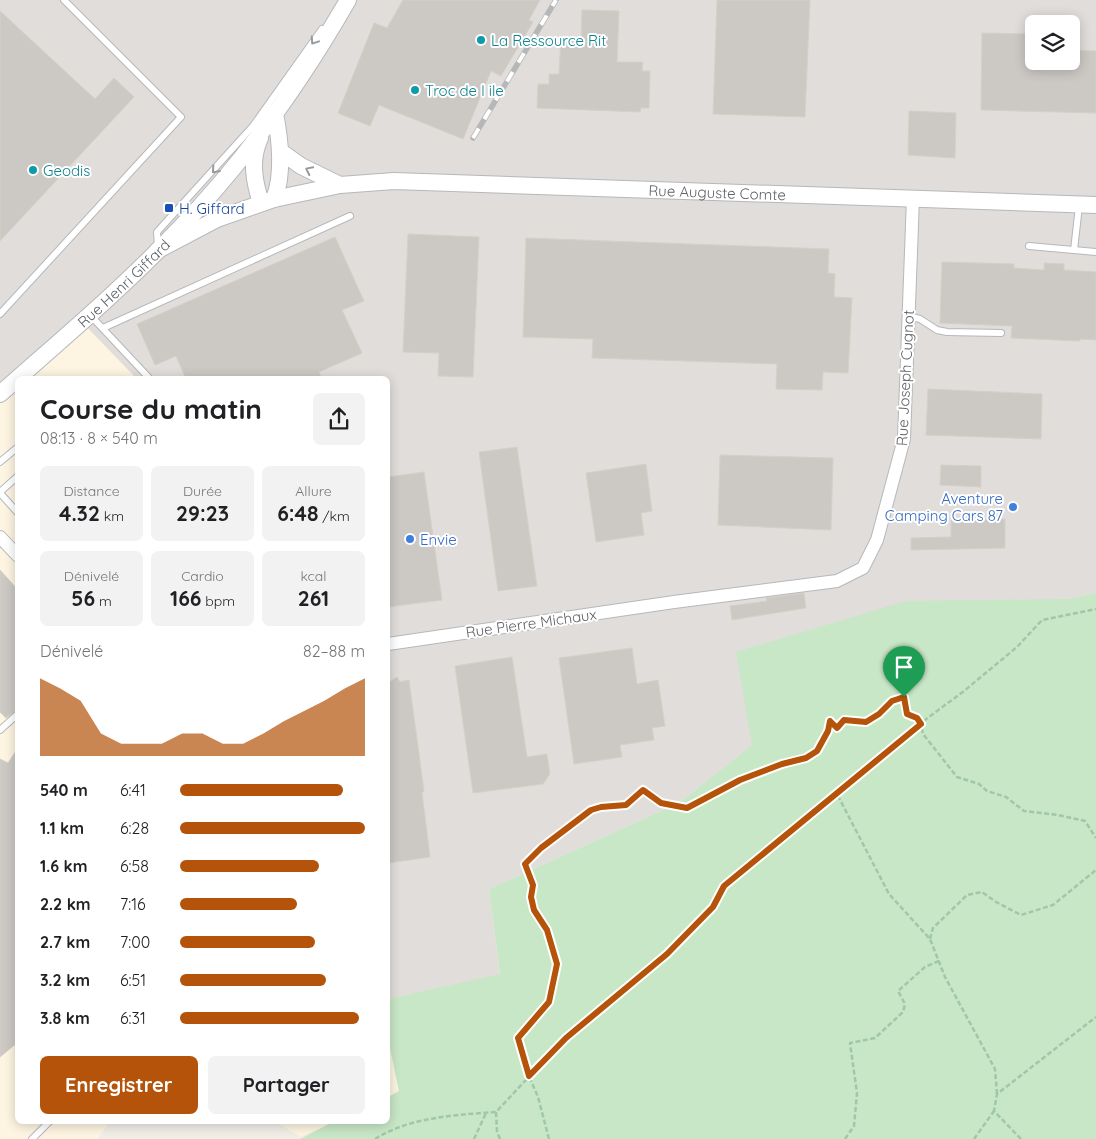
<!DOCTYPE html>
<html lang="fr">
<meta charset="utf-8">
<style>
:root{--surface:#fff;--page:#f2f2f2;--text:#202124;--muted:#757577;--accent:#b45309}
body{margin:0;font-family:Quicksand,sans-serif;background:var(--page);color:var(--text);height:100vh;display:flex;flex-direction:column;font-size:19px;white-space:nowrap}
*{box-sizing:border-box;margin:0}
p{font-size:16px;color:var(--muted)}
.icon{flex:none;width:28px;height:28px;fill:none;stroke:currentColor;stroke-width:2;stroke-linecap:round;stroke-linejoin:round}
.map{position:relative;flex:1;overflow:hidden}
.drawer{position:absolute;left:15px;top:376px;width:375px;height:748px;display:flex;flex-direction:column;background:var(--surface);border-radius:8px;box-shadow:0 2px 12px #0003}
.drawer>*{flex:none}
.tools{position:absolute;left:1025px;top:15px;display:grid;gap:10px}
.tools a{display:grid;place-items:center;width:55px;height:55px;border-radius:8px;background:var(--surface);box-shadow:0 2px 12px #0003;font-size:25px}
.pin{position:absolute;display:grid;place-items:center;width:42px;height:42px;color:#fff;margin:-51px -21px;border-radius:50% 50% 50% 0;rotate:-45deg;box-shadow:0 0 5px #0007}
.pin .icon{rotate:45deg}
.round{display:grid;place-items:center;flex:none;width:52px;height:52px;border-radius:8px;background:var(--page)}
.head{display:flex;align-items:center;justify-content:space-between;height:85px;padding:0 25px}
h1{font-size:28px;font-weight:800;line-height:38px}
.stats{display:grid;grid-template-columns:repeat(3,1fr);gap:8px;height:85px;padding:5px 25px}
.stats div{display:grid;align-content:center;border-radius:8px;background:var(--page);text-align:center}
.stats b{font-size:21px;font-weight:800}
.stats small{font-size:14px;font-weight:400}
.stats p{font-size:14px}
.chart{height:140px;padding:10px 25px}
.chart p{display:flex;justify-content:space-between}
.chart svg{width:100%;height:90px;margin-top:5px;fill:var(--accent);opacity:.7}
.action{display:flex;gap:10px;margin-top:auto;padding:10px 25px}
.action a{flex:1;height:58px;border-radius:8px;background:var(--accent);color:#fff;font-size:20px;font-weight:800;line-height:58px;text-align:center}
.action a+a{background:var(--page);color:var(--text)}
ul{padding:0 25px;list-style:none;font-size:16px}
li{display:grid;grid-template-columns:80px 60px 1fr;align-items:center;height:38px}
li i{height:12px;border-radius:6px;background:var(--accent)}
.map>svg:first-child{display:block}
.commercial{fill:#fdf5e1}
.industrial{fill:#e0ddda;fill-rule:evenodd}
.green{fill:#c8e7c6}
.building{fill:#ccc9c5;stroke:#d5d0c6}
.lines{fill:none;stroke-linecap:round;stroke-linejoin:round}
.service-casing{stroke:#b5b8bc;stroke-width:8}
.minor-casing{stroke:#b5b8bc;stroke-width:14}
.tertiary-casing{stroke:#b5b8bc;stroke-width:18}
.path{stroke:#a0c8a8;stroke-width:2.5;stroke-dasharray:5 2.5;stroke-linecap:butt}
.service{stroke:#fff;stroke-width:6}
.minor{stroke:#fff;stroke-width:12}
.tertiary{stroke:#fff;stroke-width:16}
.rail-casing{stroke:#b6b7b8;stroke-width:5.5}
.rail{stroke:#fff;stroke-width:4;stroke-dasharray:11;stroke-linecap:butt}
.oneway{stroke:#979a9d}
.route-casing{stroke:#fff;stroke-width:10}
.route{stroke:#b45309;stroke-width:6}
.culture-dot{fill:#0f9aa8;stroke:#fff;stroke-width:2}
.transit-dot{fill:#1a4fb4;stroke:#fff;stroke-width:2}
.shop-dot{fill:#3f7fe0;stroke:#fff;stroke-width:2}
.labels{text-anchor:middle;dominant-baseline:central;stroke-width:4;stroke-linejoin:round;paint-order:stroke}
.culture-label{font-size:15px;fill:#0d838f;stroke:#fff;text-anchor:start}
.street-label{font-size:15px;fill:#5f6368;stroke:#fff}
.transit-label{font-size:15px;fill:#164399;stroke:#fff;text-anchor:start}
.shop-label{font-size:15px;fill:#366cbe;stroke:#fff;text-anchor:end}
</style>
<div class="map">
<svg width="1096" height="1139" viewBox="0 0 1096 1139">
<rect width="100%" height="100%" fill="#f1eee8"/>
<!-- commercial -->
<g class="commercial">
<polygon points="80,319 137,379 18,379 18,1121 110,1121 98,1139 0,1139 0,393"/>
<polygon points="388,1039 399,1091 388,1097"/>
<polygon points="274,1121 335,1121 301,1137"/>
</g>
<!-- industrial -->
<path class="industrial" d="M0,0h1096v593l-29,6 -315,146 -73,58 -190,86 11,86 -112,24v-620h-251l-58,-60 -79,74zM1034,24h37v37h-37z"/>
<!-- green -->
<polygon class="green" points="1096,593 1096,1139 300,1139 335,1121 388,1121 388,1097 399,1091 388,1039 388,999 500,974 489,889 679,803 752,745 736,652 906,601 1067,599"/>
<!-- building -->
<g class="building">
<polygon points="403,0 540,0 529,20 533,22 501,76 491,71 463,139 379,105 370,126 338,113 374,23 387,28"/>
<polygon points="717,0 810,0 805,117 713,114"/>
<polygon points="582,10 619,11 617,62 643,62 642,71 650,71 649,108 641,108 640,112 537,108 538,84 549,84 549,74 559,74 561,37 581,39"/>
<polygon points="0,11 95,99 114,78 134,97 0,241"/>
<polygon points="982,33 1034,34 1034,61 1071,61 1071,50 1096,51 1096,113 981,110"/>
<polygon points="909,111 956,113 955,158 908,155"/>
<polygon points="408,234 479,237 473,377 438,376 439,353 403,352"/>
<polygon points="335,237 364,301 342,310 362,353 319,372 322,379 186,379 176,356 155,365 137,324"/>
<polygon points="526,238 829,249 828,273 835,274 834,297 852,298 848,373 823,372 822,390 776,389 777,364 592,358 593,339 523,337"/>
<polygon points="942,262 1014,264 1014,268 1044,270 1044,263 1064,264 1064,270 1096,272 1096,340 1080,339 1080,341 1011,338 1012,326 940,323"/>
<polygon points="928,389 1042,394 1041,439 926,435"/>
<polygon points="517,447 537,586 498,591 479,452"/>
<polygon points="720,455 833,458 831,530 718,525"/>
<polygon points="646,464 652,511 641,513 644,535 596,542 586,473"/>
<polygon points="941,465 981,466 981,487 940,485"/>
<polygon points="424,472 442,600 388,607 388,477"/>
<polygon points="1005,519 1005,548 911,550 911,538 951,537 951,520"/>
<polygon points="0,570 18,590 18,709 6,718 0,712"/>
<polygon points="804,593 806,608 732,620 730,606 767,601 766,598"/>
<polygon points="632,648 637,684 658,680 665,726 652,728 654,740 620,745 622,757 574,764 559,658"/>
<polygon points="512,657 527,757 547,754 550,774 543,784 473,793 455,666"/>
<polygon points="397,677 400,682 409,680 424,791 422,793 430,857 388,863 388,683"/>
<polygon points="18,748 18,1042 0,1057 0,759 8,763"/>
</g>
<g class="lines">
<!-- service casing -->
<g class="service-casing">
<g id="service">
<polyline points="1029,246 1096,252"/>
<polyline points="158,247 157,232 253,126 322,29"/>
<polyline points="1074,250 1079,206"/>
<polyline points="0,314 181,117 64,0"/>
<polyline points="91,316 150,379"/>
<polyline points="908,316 920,319 937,330 947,332 1001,333"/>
<polyline points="103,328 350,216"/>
<polyline points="0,462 18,447"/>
<polyline points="0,492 18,476"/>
<polyline points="0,493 18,513"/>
<polyline points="0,730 18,714"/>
<polyline points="32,1139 50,1121"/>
</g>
</g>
<!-- minor casing -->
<g class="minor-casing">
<g id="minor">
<polyline points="0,537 18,556"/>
<polyline points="388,644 674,602 837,581 863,568 877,540 904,439 913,198"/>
</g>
</g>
<!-- tertiary casing -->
<g class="tertiary-casing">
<g id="tertiary">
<path d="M260,138c-10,22 -6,43 1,65"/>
<polyline points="280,151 301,166 340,185"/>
<path d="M274,199c10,-24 6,-61 1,-85"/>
<path id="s1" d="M158,250l59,-31 57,-20 66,-14 54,-4 702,24"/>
<path id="s2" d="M0,394c61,-54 123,-106 179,-165 66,-68 122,-147 169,-229"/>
</g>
</g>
<!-- path -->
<g class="path">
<polyline points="930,939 933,928 967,895 982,892 996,902 1021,915 1053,905 1096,870"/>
<polyline points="997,1094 995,1069 945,977 930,939 889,894 837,794 925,720 964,691 1017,647 1042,620 1096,609"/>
<path d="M375,1139c35,-22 80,-24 121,-27"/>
<polyline points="474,1139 486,1113"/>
<polyline points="500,1139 497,1132 496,1112 566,1037 667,954 713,907 724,886 837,794"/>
<path d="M549,1139l-11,-42 -9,-21 -11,-38 31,-36 8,-38 -10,-34 -13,-20 -3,-13 2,-12 -8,-21c18,-19 42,-42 66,-54 11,-5 25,-1 34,-5 5,-2 14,-12 18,-15l18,13 26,5 53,-28 42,-16 24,-6 11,-7 11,-20 2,-10 7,7 7,-7 22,1 13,-8 13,-13 12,-4 3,17 10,4 4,6 2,10 34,43 22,7 8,7 19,6 18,14 34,4 27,6 11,17"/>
<polyline points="845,1139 854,1126 857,1093 850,1043 875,1038 903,1012 905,1004 898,991 925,967 939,961"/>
<polyline points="974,1139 994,1111"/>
<polyline points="1021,1139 994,1111 997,1094 1096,1017"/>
</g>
<!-- service -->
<use href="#service" class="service"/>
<!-- minor -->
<use href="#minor" class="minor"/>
<!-- tertiary -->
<use href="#tertiary" class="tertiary"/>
<!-- rail casing -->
<g class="rail-casing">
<polyline id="rail" points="473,138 556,0"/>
</g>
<!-- rail -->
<use href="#rail" class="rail"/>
</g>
<!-- one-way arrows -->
<defs><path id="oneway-chevron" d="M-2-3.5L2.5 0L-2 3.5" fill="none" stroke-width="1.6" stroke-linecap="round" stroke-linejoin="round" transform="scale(1.25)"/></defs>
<g class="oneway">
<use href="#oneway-chevron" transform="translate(314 41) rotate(124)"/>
<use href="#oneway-chevron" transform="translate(215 170) rotate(131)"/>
<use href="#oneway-chevron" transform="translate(309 170) rotate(-154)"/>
</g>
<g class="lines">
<!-- route casing -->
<g class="route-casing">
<polygon id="route" points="904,697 907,714 917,718 921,724 724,886 713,907 667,954 566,1038 529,1076 518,1038 549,1002 557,964 547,930 534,910 531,897 533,885 525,864 541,848 591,810 601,807 626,805 643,790 661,803 687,808 740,780 782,764 806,758 817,751 828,731 830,721 837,728 844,720 866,722 879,714 892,701"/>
</g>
<!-- route -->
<use href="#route" class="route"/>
</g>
<!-- markers -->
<g class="culture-dot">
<circle cx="481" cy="40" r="5"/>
<circle cx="415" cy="90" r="5"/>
<circle cx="33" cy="170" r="5"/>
</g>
<rect class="transit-dot" x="164" y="203" width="10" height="10" rx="2.5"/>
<g class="shop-dot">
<circle cx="1013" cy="507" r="5"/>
<circle cx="410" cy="539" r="5"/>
</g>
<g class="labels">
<!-- culture labels -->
<g class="culture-label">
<text x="491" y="40">La Ressource Rit</text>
<text x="425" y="90">Troc de l ile</text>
<text x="43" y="170">Geodis</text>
</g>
<!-- street labels -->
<g class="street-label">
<text stroke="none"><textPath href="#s1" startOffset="572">Rue Auguste Comte</textPath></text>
<text stroke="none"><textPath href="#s2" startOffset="166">Rue Henri Giffard</textPath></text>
<text transform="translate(905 378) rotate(-87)">Rue Joseph Cugnot</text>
<text transform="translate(531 623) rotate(-8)">Rue Pierre Michaux</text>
</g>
<!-- transit labels -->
<g class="transit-label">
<text x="179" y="208">H. Giffard</text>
</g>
<!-- shop labels -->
<g class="shop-label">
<text x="1003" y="498">Aventure<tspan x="1003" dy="17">Camping Cars 87</tspan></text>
<text x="420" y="539" text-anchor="start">Envie</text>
</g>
</g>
</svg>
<div class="tools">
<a><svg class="icon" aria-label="layers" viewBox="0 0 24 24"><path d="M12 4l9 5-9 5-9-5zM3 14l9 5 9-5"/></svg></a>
</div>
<div class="pin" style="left:904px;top:697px;background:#1e9e55"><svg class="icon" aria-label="arrive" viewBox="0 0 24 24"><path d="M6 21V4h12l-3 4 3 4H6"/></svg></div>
<section class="drawer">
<div class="head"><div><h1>Course du matin</h1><p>08:13 · 8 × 540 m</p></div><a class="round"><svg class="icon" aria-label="share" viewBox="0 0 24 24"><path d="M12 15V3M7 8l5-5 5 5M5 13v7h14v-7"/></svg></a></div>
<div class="stats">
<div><p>Distance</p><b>4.32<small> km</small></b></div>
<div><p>Durée</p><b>29:23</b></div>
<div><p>Allure</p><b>6:48<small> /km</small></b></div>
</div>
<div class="stats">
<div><p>Dénivelé</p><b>56<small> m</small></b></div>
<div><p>Cardio</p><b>166<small> bpm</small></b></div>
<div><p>kcal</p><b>261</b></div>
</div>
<div class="chart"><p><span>Dénivelé</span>82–88 m</p>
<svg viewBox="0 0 160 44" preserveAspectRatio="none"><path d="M0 44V6L10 11L20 17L30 33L40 38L50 38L60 38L70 33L80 33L90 38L100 38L110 33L120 27L130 22L140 17L150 11L160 6V44z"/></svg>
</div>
<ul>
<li><b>540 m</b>6:41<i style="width:88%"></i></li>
<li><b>1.1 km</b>6:28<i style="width:100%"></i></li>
<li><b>1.6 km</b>6:58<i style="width:75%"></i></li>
<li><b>2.2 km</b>7:16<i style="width:63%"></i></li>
<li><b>2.7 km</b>7:00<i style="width:73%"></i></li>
<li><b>3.2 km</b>6:51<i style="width:79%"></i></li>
<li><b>3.8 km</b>6:31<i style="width:97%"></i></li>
</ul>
<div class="action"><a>Enregistrer</a><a>Partager</a></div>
</section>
</div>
